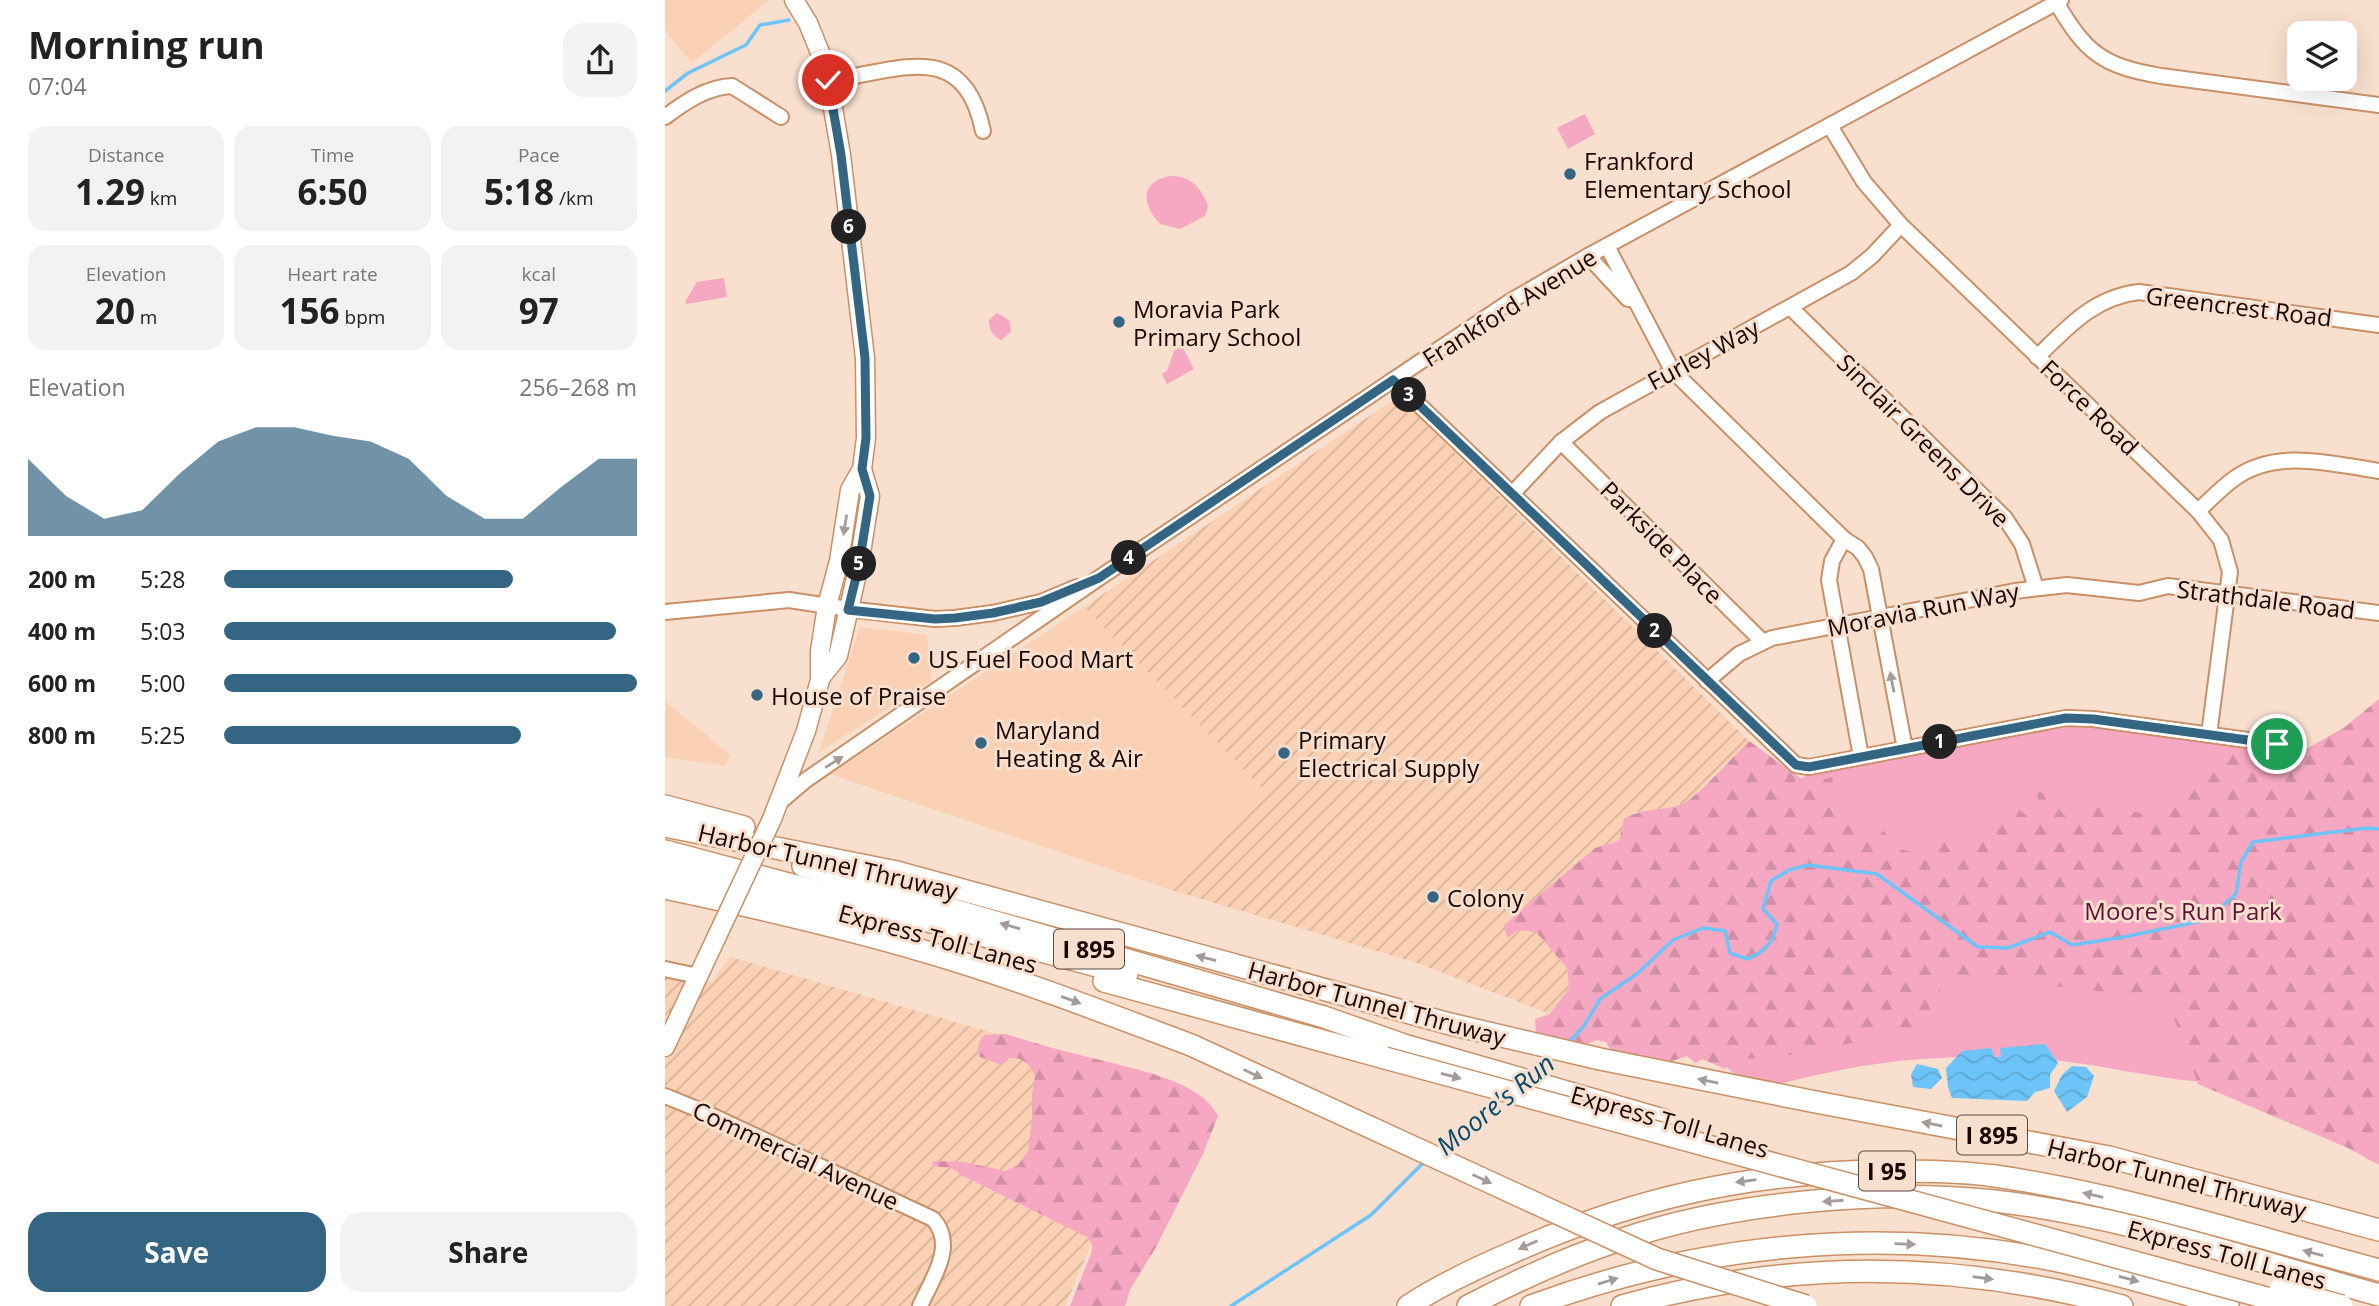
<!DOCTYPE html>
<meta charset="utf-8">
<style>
:root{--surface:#fff;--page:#f2f2f2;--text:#222;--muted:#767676;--accent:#346684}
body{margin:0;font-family:"Open Sans",sans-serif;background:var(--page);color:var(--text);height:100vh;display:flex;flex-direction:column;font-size:26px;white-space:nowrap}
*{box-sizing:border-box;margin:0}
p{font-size:23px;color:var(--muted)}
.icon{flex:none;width:38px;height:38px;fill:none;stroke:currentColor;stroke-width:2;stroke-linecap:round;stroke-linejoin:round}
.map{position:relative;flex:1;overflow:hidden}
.sheet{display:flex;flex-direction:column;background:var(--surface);width:665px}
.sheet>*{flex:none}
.tools{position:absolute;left:1622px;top:21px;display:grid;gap:14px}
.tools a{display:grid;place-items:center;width:70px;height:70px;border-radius:14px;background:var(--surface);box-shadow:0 7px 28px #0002;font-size:35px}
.pin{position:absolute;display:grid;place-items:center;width:60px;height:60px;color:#fff;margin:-30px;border:4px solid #fff;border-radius:50%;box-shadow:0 2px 7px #0007}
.km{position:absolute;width:35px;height:35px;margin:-18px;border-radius:50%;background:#222;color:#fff;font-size:19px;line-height:35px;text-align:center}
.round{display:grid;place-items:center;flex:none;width:74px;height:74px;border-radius:21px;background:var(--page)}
.overview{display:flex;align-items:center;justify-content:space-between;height:119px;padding:0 28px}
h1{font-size:38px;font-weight:700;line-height:52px}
.stats{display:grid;grid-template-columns:repeat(3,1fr);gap:10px;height:119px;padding:7px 28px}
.stats div{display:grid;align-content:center;border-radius:18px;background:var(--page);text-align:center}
.stats b{font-size:35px;font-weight:700}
.stats small{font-size:19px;font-weight:400}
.stats p{font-size:19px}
.chart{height:196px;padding:14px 28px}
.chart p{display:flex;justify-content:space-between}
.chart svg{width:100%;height:126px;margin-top:7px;fill:var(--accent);opacity:.7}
.button{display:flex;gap:14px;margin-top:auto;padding:14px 28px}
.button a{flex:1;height:80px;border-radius:21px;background:var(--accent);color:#fff;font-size:28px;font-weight:700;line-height:80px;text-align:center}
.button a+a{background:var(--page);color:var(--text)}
ul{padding:0 28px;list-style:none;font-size:23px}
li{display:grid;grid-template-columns:112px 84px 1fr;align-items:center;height:52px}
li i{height:18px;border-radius:9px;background:var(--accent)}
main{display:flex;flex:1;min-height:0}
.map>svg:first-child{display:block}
.built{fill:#fad1b4}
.industrial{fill:url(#industrial-furrows)}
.green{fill:#f6a7c2}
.forest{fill:url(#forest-firs)}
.water{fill:url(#water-waves)}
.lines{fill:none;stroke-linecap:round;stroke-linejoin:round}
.stream{stroke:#6dc4f8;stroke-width:3.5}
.minor-casing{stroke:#c99065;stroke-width:18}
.major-casing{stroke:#c99065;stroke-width:21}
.highway-casing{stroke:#c99065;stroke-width:24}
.minor{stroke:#fff;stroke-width:14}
.major{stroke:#fff;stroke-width:18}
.highway{stroke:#fff;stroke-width:21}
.major-bridge-casing{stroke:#c99065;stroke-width:21;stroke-linecap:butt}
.highway-bridge-casing{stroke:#c99065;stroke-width:24;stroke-linecap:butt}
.major-bridge{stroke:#fff;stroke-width:18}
.highway-bridge{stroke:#fff;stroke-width:21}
.oneway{fill:#a39b99}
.route-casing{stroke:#fff;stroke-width:14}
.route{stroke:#346684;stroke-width:9}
.poi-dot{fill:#346684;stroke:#f8dfce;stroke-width:2.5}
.labels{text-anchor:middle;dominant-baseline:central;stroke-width:6;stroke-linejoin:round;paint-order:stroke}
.shield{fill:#f8dfce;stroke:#5d473e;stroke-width:2}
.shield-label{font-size:23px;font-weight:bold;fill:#1a0600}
.poi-label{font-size:24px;fill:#1a0600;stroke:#f8dfce;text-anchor:start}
.street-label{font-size:24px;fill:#1a0600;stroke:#f8dfce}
.park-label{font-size:24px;fill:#5e1135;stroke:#f8dfce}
.water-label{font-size:26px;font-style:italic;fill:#014c6e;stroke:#f8dfce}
</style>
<main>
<section class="sheet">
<div class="overview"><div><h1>Morning run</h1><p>07:04</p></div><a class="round"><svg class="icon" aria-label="share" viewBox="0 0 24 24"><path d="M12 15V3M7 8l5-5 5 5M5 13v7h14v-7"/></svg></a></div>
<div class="stats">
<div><p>Distance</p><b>1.29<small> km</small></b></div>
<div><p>Time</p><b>6:50</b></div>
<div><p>Pace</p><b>5:18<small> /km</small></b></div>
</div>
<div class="stats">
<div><p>Elevation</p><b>20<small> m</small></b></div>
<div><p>Heart rate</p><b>156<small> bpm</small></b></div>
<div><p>kcal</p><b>97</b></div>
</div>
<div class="chart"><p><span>Elevation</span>256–268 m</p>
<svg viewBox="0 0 160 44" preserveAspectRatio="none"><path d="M0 44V17L10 30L20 38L30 35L40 22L50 11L60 6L70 6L80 9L90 11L100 17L110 30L120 38L130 38L140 27L150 17L160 17V44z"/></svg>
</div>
<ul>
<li><b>200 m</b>5:28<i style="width:70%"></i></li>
<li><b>400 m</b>5:03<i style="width:95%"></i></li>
<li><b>600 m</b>5:00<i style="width:100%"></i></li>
<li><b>800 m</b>5:25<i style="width:72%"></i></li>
</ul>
<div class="button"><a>Save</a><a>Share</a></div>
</section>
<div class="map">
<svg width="1714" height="1306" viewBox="0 0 1714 1306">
<defs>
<pattern id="industrial-furrows" width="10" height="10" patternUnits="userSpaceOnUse" patternTransform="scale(1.75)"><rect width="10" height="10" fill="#fad1b4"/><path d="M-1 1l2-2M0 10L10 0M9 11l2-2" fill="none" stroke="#d6b299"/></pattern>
<pattern id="forest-firs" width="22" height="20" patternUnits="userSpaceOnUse" patternTransform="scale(1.75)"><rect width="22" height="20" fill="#f6a7c2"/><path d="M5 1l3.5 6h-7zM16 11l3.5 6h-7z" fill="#d28ea5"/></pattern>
<pattern id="water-waves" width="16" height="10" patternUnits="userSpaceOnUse" patternTransform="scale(1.75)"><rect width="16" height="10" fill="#6dc4f8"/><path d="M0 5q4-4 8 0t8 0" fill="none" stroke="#5ea7d3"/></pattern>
</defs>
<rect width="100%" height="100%" fill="#f8dfce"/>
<!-- built -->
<g class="built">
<polygon points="0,0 104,0 27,63 0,31"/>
<polygon points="419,607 603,794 503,889 165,774"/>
<polygon points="195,627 262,635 267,681 154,752"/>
<polygon points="0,701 65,755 61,766 0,757"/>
</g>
<!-- industrial -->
<g class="industrial">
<polygon points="733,397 1084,741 1020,804 989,811 970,812 954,841 930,848 839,925 871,932 902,968 904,988 885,1014 752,963 503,889 603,794 419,607"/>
<polygon points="65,957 495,1081 400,1306 0,1306 0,976 46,983"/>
</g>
<!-- green -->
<g class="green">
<polygon points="920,114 930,134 903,149 892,128"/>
<path d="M504,176c21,-1 32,11 39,30l-3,10 -25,13 -20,-5c-18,-20 -21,-41 9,-48z"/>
<polygon points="59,278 62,297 21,304 20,302 32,282"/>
<path d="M332,313l12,7 2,11 -9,9c-8,-1 -14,-12 -13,-20z"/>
<polygon points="517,346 529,369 502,384 497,374 502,371 509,351"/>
<path d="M1414,726l194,24 106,17 -177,315c-50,-4 -99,-17 -149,-22 -65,-6 -132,-4 -197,7 -35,6 -70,16 -105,23l-96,-91 1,-187 147,-34 6,-6 247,-45z"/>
</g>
<!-- forest -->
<g class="forest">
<path d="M1714,699v466l-31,-17 -150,-64 -31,-85 -158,-18h-67l-9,42c-65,15 -131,37 -198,36l-10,10 -23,-10 -7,4 -8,-7 -15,5 -61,-10 -5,-9 -9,-2 -10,4 -51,-11 -1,-14 15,-5 19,-26 -2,-20 -31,-36 -18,-2 -11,8 -3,-13 91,-77 24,-7 5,-22c17,-11 38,-8 57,-14 12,-4 56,-52 68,-64l53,38 -8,3 16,5 10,-7 12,-3 7,28 20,18c27,-4 22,12 37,23 6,4 15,6 23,8l6,-9 62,-8 11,-8v-27l13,2 18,13 13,-8 -6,-17 11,1 17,22 41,-16 14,10 36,7 15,-22h15l22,-33 13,-9 67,8 58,-33z"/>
<path d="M341,1034c31,10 62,18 94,26 34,9 102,21 118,56l-15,38 -47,93 -26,43 -5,16h-55l22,-55v-7l-5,-7 -124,-61 -12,-8 -18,-2 -1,-3 3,-2 29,1 41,9 13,-6 10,-14 4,-34v-22l3,-19c-5,-12 -12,-19 -26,-18l-4,5 -6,1 -19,-7 -3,-6 4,-12 4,-4z"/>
</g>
<!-- water -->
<g class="water">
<polygon points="1380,1044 1393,1063 1385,1075 1385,1088 1370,1092 1362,1101 1287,1098 1283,1087 1281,1068 1297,1051 1326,1048 1330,1057 1336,1057 1335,1048"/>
<polygon points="1252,1064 1273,1069 1277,1078 1266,1089 1248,1087 1246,1074"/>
<polygon points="1407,1066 1421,1067 1429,1076 1422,1097 1402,1112 1389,1091 1397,1075"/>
</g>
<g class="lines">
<!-- stream -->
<g class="stream">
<polyline points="0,91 23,73 81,45 95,25 124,20"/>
<path d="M903,1043l16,-17 16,-27 38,-26 35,-33 30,-12 22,3 5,22 17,6c18,-7 26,-16 30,-35l-14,-15 8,-28 18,-11 19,-5 69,9 101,73 30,1 42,-16 22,13 52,-8 82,-17 30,-26 5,-32 12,-20 113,-14 13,1"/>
<polyline points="869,1073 891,1057"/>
<polyline points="773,1149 838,1097"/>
<polyline points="566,1306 706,1215 760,1161"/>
</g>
<!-- minor casing -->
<g class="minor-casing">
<g id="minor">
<path d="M1391,2c30,51 46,64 105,74l218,29"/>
<path d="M163,80c68,-7 135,-45 155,51"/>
<path d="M0,117c20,-15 42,-30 67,-31l49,31"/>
<polyline points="1165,126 1199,182 1236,225 1533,511 1556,540 1565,572 1544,735"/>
<polyline points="942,246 1007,370 1179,539 1193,548 1200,557 1206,569 1240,749"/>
<polyline points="923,256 963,299"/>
<polyline points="1125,307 1340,518 1357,544 1371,588"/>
<path d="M1372,357c31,-30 57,-60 102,-65l240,33"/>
<polyline points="728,380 1131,765 1144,767 1401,718 1428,719 1612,744"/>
<polyline points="896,442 1097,641"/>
<polyline points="847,494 896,442 935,412 1186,273 1207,256 1236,225"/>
<path d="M1533,511c12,-11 23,-23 37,-33 42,-30 97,-14 144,-7"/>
<polyline points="1179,539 1167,561 1164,580 1196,757"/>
<polyline points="0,612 124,600 183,609 270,619 290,618 328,613 376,602 412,587"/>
<polyline points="1042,681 1074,654 1107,638 1350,591 1402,585 1474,593 1503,586 1714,613"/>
<polyline points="114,803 141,780 434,578 844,302 923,256 1396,0"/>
<polyline points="0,969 33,976"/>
<path d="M0,1096l37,15 231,108c24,26 -1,60 -13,87"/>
</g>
</g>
<!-- major casing -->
<g class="major-casing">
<g id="major">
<polyline points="156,677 173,656 194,565 205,496 197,469"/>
<polyline points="107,819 141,731 155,680 155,651 162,606 174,561 185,490 197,469 201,438 200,358 176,155 161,67 143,23 129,0"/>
<polyline points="0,1047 53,934"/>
</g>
</g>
<!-- highway casing -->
<g class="highway-casing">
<g id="highway">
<polyline points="0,806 79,827"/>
<polyline points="0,826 232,872 785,1024 935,1059 1156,1103 1444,1157 1714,1230"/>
<polyline points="0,851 462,974"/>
<polyline points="138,866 659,1017 739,1045 999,1120"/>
<polyline points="0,867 201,919"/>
<path d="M0,888c95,20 192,42 285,71 81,25 161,56 241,86"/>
<polyline points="439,981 720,1058"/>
<path d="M743,1306c32,-21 68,-38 103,-53 122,-55 239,-81 373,-82 36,0 75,0 111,5 130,19 257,60 384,94"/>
<path d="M803,1306c50,-26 102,-50 155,-67 109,-37 257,-50 371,-38 127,14 261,60 385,94"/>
<path d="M866,1306c167,-62 347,-80 522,-46 59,12 117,30 175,46"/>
<path d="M957,1306c167,-47 332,-46 500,0"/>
</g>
</g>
<!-- minor -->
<use href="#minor" class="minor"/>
<!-- major -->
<use href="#major" class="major"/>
<!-- highway -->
<use href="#highway" class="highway"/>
<!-- major-bridge casing -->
<g class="major-bridge-casing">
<polyline id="major-bridge" points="53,934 107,819"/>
</g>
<!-- highway-bridge casing -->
<g class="highway-bridge-casing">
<g id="highway-bridge">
<polyline points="526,1045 992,1259 1141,1306"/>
<polyline points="720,1058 1631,1306"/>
<polyline points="1615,1289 1677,1306"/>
</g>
</g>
<!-- major-bridge -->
<use href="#major-bridge" class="major-bridge"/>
<!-- highway-bridge -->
<use href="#highway-bridge" class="highway-bridge"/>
</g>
<!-- one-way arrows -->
<defs><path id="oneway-solid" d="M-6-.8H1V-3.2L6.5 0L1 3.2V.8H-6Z" transform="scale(1.75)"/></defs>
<g class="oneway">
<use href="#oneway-solid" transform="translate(180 525) rotate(99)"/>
<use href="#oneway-solid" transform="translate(1227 682) rotate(-101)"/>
<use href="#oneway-solid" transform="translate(169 762) rotate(-32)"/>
<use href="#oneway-solid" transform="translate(345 926) rotate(-164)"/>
<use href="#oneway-solid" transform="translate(541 958) rotate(-165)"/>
<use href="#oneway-solid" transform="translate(406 1000) rotate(20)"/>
<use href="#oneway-solid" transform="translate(588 1074) rotate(25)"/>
<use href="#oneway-solid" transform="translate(786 1076) rotate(15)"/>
<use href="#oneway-solid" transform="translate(1043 1081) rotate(-169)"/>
<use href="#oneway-solid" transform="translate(1267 1124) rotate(-169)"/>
<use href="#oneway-solid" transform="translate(817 1179) rotate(25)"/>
<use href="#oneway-solid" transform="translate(1081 1181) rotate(172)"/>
<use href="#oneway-solid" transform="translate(1428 1195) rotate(-167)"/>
<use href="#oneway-solid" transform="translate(1168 1201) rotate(176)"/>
<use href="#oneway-solid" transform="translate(1240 1244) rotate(2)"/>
<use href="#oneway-solid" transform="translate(863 1245) rotate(156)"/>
<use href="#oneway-solid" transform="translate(1648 1253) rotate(-165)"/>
<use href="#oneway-solid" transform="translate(1318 1278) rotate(8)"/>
<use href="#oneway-solid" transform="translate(1464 1279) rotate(15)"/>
<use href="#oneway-solid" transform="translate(943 1281) rotate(-17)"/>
</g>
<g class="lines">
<!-- route casing -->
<g class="route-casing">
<polyline id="route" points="163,80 176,155 200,358 201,438 197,469 205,496 194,565 183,610 270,619 290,618 328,613 376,602 434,578 728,380 1131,765 1144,767 1401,718 1428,719 1612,744"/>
</g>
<!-- route -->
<use href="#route" class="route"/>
</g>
<!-- markers -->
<g class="poi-dot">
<circle cx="905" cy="174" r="7"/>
<circle cx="454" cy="322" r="7"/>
<circle cx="249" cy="658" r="7"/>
<circle cx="92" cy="695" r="7"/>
<circle cx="316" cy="743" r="7"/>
<circle cx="619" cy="753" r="7"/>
<circle cx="768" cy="897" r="7"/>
</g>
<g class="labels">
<!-- shield labels -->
<g class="shield">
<rect x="389" y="929.5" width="70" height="39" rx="5"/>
<rect x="1292" y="1115.5" width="70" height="39" rx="5"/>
<rect x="1194" y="1151.5" width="56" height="39" rx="5"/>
</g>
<g class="shield-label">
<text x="424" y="949">I 895</text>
<text x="1327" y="1135">I 895</text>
<text x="1222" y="1171">I 95</text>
</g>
<!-- poi labels -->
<g class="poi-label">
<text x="919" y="160">Frankford<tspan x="919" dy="28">Elementary School</tspan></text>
<text x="468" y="308">Moravia Park<tspan x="468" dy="28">Primary School</tspan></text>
<text x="263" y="658">US Fuel Food Mart</text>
<text x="106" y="695">House of Praise</text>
<text x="330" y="729">Maryland<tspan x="330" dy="28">Heating &amp; Air</tspan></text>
<text x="633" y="739">Primary<tspan x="633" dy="28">Electrical Supply</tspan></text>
<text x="782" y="897">Colony</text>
</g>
<!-- street labels -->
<g class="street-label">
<text transform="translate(1574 306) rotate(7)">Greencrest Road</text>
<text transform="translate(844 307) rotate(-32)">Frankford Avenue</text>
<text transform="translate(1038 354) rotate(-28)">Furley Way</text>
<text transform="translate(1425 407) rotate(44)">Force Road</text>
<text transform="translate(1259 440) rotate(45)">Sinclair Greens Drive</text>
<text transform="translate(997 542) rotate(45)">Parkside Place</text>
<text transform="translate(1601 599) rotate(7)">Strathdale Road</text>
<text transform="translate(1258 609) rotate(-11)">Moravia Run Way</text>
<text transform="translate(163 861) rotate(13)">Harbor Tunnel Thruway</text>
<text transform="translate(273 938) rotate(15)">Express Toll Lanes</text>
<text transform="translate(712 1003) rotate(15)">Harbor Tunnel Thruway</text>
<text transform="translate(1005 1121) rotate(16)">Express Toll Lanes</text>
<text transform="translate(131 1155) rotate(25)">Commercial Avenue</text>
<text transform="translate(1512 1178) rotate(14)">Harbor Tunnel Thruway</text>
<text transform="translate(1562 1254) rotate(15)">Express Toll Lanes</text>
</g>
<!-- park labels -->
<g class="park-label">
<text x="1518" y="910">Moore's Run Park</text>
</g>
<!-- water labels -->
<g class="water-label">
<text transform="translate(830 1104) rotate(-39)">Moore's Run</text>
</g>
</g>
</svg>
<div class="tools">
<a><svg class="icon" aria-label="layers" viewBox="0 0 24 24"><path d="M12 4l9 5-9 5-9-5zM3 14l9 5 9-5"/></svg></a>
</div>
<div class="pin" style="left:1612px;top:744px;background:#1e9e55"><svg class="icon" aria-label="arrive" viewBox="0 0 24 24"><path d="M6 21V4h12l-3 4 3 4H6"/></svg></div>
<div class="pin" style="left:163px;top:80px;background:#d93025"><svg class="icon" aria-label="check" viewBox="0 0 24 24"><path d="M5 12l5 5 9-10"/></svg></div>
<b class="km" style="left:1275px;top:742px">1</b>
<b class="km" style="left:990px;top:631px">2</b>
<b class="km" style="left:744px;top:395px">3</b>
<b class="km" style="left:464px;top:558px">4</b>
<b class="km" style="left:194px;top:564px">5</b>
<b class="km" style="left:184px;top:227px">6</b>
</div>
</main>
